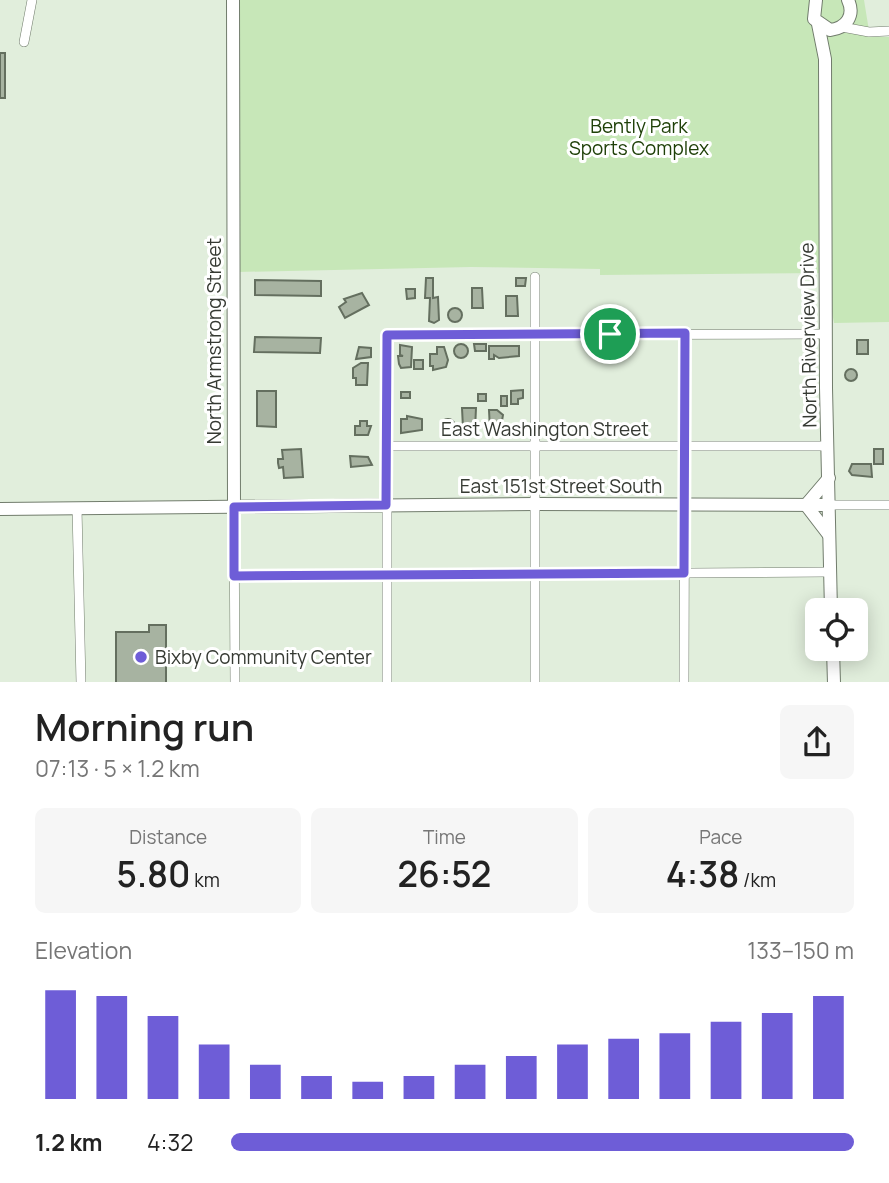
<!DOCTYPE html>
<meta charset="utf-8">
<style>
:root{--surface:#fff;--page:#f6f6f6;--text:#222;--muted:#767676;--accent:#6e5dd7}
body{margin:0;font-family:Manrope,sans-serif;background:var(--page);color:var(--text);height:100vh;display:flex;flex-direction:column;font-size:26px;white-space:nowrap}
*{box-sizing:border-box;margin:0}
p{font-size:23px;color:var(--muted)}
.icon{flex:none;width:38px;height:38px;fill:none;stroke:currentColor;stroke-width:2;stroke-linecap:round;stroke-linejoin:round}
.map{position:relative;height:682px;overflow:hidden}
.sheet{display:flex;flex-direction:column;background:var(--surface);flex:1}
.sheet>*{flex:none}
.controls{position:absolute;left:805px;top:598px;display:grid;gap:14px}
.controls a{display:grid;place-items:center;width:63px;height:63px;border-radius:10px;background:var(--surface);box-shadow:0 4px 18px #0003;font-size:35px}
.pin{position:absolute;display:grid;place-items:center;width:60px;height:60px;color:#fff;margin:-30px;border:4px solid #fff;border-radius:50%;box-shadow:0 2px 7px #0007}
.round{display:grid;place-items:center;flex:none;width:74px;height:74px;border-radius:10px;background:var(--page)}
.headline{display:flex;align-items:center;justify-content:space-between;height:119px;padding:0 35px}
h1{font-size:38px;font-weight:600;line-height:52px}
.stats{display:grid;grid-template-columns:repeat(3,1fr);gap:10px;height:119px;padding:7px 35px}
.stats div{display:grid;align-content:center;border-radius:10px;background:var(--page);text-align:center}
.stats b{font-size:35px;font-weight:600}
.stats small{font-size:19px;font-weight:400}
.stats p{font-size:19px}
.chart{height:196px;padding:14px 35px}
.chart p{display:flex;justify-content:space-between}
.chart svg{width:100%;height:126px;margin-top:7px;stroke:var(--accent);stroke-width:6}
ul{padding:0 35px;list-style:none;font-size:23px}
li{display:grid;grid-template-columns:112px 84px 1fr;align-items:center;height:52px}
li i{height:18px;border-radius:9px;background:var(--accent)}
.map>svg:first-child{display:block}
.green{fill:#c7e7b8}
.building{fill:#a7b3a1;stroke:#646f5f;stroke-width:2}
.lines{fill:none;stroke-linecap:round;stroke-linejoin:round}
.street-casing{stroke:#717c6c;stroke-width:10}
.secondary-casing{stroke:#717c6c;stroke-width:14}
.street{stroke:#fff;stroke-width:9}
.secondary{stroke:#fff;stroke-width:12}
.route-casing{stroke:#fff;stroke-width:14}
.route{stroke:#6e5dd7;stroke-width:9}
.poi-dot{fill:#6e5dd7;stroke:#fff;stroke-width:2.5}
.labels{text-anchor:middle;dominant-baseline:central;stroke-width:6;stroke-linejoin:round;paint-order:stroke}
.park-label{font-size:19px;fill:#1f4008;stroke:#fff}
.street-label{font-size:19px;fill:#363a33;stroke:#fff}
.poi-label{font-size:19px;fill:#363a33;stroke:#fff;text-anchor:start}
</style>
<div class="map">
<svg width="889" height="683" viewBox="0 0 889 683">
<rect width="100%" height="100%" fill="#e1eedc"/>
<!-- green -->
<polygon class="green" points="233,0 864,0 870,37 889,37 889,322 834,323 825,273 600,275 600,269 471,267 238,272"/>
<!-- building -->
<g class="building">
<rect x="0" y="53" width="5" height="45"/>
<polygon points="426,278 433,278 433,298 438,297 439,320 434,323 429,321 430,298 425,298"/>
<polygon points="516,278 526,278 525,286 516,286"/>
<polygon points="255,280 321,281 321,296 255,295"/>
<polygon points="472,288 482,288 483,308 472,308"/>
<polygon points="406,289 415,289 415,298 407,299"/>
<polygon points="362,293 369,305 345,318 339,307 346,302 344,299"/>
<polygon points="506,296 517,296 518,316 506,316"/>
<circle cx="455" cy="315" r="7"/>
<polygon points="255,337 321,338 320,353 254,352"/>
<rect x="857" y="340" width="11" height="14"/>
<polygon points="474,344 486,344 486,351 475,351"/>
<circle cx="461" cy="351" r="7"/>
<polygon points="400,345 412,347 411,367 401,368 399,364 398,356 403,356 400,355"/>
<polygon points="489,346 519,346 519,356 499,358 494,355 494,359 489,359"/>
<polygon points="359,347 371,348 371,357 356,359"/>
<polygon points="437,347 444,347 448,360 446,367 433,370 433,366 430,366 430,354 437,354"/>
<rect x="414" y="360" width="9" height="9"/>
<polygon points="361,363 368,363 367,385 356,385 356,378 353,378 353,368"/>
<circle cx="851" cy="375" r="6"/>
<polygon points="523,390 523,398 518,399 518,404 511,404 511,391"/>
<polygon points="257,391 276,391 276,427 257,426"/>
<rect x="401" y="392" width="9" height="6"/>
<rect x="478" y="394" width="8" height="7"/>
<rect x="501" y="396" width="6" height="10"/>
<polygon points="462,408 476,408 475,430 463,428"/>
<polygon points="489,410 497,410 503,415 501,427 496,430 490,430"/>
<polygon points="407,416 422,419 422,430 401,433 401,419 407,419"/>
<circle cx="448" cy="426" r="7"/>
<polygon points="360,421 367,421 367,426 371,426 368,435 355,435 355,426 360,426"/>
<polygon points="301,449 303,477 284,478 283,467 279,468 278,463 278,459 283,459 282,450"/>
<rect x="874" y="449" width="9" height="15"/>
<polygon points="350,456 368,457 372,465 351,467"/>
<polygon points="852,464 871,464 872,477 852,475 849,471"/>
<polygon points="149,625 166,625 166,683 116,683 116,632 149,632"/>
</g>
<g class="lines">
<!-- street casing -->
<g class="street-casing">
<g id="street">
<polyline points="842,27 869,32 889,31"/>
<polyline points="24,42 32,0"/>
<polyline points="535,277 535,683"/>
<polyline points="387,446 828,446"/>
<polyline points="829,505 889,505"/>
<polyline points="234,507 235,683"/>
<polyline points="77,508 81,683"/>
<polyline points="234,576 830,572"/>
<polyline points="387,683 387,335 826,334"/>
<polyline points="684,683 685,333"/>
</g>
</g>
<!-- secondary casing -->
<g class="secondary-casing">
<g id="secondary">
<polyline points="233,0 234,507"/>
<path d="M816,0l-2,19 16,11c17,-2 25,-15 18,-30"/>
<polyline points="818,24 825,59 826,388 831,611"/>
<polyline points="806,505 829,535"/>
<polyline points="806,505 829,478"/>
<polyline points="0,509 535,504 829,505"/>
<polyline points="833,649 834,683"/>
</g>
</g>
<!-- street -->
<use href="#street" class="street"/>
<!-- secondary -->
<use href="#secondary" class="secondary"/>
</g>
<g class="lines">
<!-- route casing -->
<g class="route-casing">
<polygon id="route" points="685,333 684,573 234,576 234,507 386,505 387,335"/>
</g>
<!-- route -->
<use href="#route" class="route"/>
</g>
<!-- markers -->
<circle class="poi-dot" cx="141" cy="657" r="7"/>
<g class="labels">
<!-- park labels -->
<g class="park-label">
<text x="639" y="126">Bently Park<tspan x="639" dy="22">Sports Complex</tspan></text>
</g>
<!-- street labels -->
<g class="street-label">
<text transform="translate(808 335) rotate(-91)">North Riverview Drive</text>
<text transform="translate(214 341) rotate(-90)">North Armstrong Street</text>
<text x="545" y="429">East Washington Street</text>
<text x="561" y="486">East 151st Street South</text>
</g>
<!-- poi labels -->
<g class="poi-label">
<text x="155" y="657">Bixby Community Center</text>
</g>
</g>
</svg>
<div class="controls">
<a><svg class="icon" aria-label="locate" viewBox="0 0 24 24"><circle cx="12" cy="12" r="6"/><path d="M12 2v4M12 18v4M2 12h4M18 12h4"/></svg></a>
</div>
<div class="pin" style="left:610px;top:334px;background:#1e9e55"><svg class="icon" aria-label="arrive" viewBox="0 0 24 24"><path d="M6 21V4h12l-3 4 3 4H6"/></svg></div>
</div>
<section class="sheet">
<div class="headline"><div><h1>Morning run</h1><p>07:13 · 5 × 1.2 km</p></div><a class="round"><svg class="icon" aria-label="share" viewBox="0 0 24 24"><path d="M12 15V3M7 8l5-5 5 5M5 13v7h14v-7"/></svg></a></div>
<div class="stats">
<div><p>Distance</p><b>5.80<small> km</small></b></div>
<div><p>Time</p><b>26:52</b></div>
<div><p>Pace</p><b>4:38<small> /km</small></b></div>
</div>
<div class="chart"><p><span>Elevation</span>133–150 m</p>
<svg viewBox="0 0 160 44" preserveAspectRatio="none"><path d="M5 44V6M15 44V8M25 44V15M35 44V25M45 44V32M55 44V36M65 44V38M75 44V36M85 44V32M95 44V29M105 44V25M115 44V23M125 44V21M135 44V17M145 44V14M155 44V8"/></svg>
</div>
<ul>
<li><b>1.2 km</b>4:32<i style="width:100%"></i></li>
</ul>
</section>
